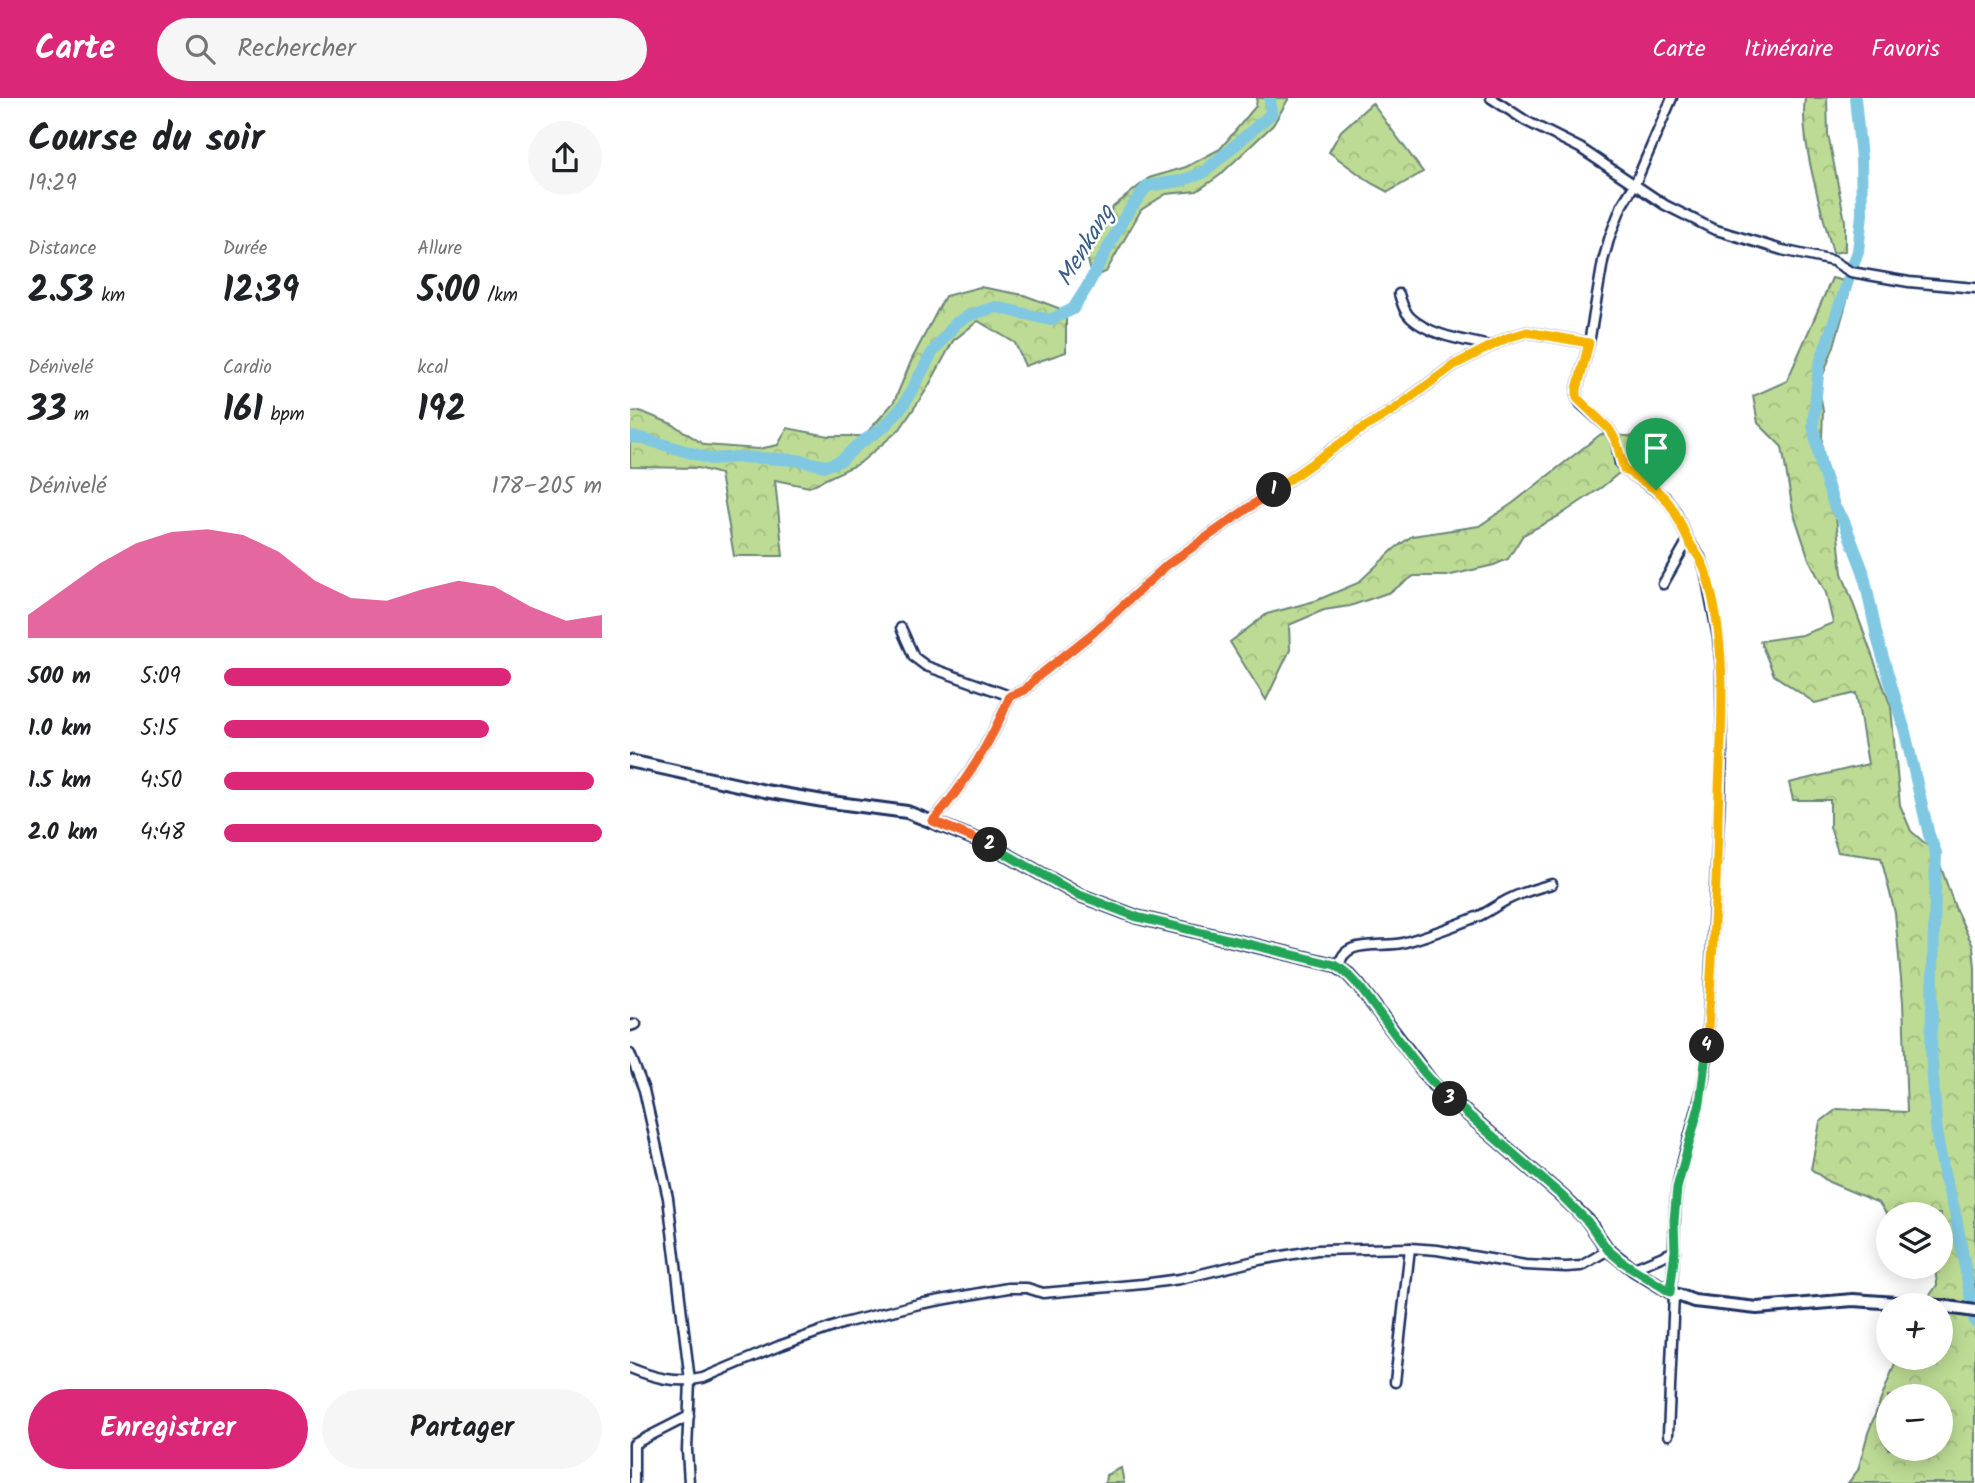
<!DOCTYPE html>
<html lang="fr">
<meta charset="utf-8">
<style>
:root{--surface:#fff;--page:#f6f6f6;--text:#202124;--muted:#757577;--accent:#db2777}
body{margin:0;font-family:Kalam,sans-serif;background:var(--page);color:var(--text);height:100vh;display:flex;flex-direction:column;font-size:26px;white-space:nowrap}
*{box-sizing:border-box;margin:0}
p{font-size:23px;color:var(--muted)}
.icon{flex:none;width:38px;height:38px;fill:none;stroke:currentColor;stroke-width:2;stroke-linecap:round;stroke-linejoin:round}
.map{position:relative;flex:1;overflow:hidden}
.panel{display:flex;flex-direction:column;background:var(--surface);width:630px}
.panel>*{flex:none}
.fabs{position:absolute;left:1246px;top:1104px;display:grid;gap:14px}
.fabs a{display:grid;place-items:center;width:77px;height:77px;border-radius:50%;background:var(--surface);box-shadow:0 4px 18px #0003;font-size:35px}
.pin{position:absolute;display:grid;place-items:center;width:60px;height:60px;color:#fff;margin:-72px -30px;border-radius:50% 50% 50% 0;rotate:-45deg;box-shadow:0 0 7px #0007}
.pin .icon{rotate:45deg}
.km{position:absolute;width:35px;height:35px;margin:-18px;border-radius:50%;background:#222;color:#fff;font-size:19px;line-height:35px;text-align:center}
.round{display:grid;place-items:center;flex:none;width:74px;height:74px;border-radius:37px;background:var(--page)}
.headline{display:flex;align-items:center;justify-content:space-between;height:119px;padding:0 28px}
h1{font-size:38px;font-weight:700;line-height:52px}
.stats{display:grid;grid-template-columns:repeat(3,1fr);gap:10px;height:119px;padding:7px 28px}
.stats div{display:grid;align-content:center}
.stats b{font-size:35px;font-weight:700}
.stats small{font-size:19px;font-weight:400}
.stats p{font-size:19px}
.chart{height:196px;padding:14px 28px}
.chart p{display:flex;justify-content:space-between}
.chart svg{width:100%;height:126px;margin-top:7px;fill:var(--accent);opacity:.7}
.primary-button{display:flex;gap:14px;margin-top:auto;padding:14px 28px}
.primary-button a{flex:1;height:80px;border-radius:42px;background:var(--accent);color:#fff;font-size:28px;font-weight:700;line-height:80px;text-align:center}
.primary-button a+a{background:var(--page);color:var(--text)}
ul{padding:0 28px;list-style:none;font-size:23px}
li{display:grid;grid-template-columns:112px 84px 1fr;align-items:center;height:52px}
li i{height:18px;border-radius:9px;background:var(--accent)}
header{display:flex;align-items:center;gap:42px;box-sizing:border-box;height:98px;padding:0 35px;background:var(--accent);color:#fff}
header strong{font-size:33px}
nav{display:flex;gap:38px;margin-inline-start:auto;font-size:24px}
.search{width:490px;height:63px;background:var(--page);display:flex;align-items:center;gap:18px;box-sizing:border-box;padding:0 24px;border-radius:38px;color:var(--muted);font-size:26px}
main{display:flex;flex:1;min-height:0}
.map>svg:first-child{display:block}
.forest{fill:url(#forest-crowns);stroke:#6c8579;stroke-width:2;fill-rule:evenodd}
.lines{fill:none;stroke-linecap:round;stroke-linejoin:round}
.river{stroke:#80c8e1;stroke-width:12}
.street-casing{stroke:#1b2f5e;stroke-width:13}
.secondary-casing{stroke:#1b2f5e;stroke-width:16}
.street{stroke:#fff;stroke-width:8}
.secondary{stroke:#fff;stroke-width:10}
.split-1-casing{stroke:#fff;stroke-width:14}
.split-2-casing{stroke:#fff;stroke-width:14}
.split-3-casing{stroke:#fff;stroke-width:14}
.split-4-casing{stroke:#fff;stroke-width:14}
.split-5-casing{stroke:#fff;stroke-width:14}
.split-1{stroke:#f5b400;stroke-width:9}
.split-2{stroke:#f0652b;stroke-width:9}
.split-3{stroke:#22a559;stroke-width:9}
.split-4{stroke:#22a559;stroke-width:9}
.split-5{stroke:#f5b400;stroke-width:9}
.labels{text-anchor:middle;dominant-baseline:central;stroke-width:5;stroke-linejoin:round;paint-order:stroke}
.water-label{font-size:24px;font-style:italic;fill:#395d85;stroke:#fff}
</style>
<header>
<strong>Carte</strong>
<div class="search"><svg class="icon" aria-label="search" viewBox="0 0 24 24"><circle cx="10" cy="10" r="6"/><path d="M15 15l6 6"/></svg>Rechercher</div>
<nav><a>Carte</a><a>Itinéraire</a><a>Favoris</a></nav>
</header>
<main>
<section class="panel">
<div class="headline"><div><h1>Course du soir</h1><p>19:29</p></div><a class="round"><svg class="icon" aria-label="share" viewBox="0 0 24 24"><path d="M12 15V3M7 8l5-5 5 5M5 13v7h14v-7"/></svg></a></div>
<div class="stats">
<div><p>Distance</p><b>2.53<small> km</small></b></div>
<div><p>Durée</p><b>12:39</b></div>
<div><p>Allure</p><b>5:00<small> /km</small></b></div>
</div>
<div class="stats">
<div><p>Dénivelé</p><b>33<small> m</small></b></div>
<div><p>Cardio</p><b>161<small> bpm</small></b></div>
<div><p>kcal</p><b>192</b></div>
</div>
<div class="chart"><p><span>Dénivelé</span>178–205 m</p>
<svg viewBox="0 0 160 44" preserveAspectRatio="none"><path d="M0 44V36L10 27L20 18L30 11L40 7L50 6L60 8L70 14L80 24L90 30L100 31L110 27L120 24L130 26L140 33L150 38L160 36V44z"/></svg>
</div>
<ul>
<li><b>500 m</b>5:09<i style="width:76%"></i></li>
<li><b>1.0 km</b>5:15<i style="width:70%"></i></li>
<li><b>1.5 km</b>4:50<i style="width:98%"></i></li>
<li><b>2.0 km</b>4:48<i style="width:100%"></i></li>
</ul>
<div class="primary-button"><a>Enregistrer</a><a>Partager</a></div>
</section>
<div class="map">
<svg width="1345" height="1385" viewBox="0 0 1345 1385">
<defs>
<pattern id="forest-crowns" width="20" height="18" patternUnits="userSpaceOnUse" patternTransform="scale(1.75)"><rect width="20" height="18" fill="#bddb94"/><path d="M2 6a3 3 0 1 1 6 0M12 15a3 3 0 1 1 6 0" fill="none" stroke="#a2bc82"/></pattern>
</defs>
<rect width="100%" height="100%" fill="#fff"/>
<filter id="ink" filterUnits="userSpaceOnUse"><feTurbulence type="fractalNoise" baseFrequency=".0143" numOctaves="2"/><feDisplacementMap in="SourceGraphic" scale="14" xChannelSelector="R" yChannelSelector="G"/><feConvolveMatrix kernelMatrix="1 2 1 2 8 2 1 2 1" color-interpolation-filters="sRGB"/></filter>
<g filter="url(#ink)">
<!-- forest -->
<g class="forest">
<polygon points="627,0 659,0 643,27 589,78 567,93 536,96 511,112 476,174 462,179 457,158 483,109 519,80 556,69 590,51 626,8"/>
<path d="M1175,0h22l1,36 17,87v30l-12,2c-11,-42 -34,-113 -28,-155z"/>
<polygon points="742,5 793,74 758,94 741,85 699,54 711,33"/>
<path d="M1202,180l20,5 -18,63 -15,40 4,25 -2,55 14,42 7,65 49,134 9,98 11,26 25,22 20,57 17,36 2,22v515h-127l10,-13 10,-37 29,-75h44v-52l-18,-1 14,-20 -2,-18h6v-53l-53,2 -9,-13 -50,-21 -18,-13 9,-47 17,-13 70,3 -4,-110 -8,-89 -14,-55 -43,-6 -8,-25v-27h-37l-4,-17 79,-19 -12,-71 -41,10 -41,-28 -14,-34 42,-6 31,-12 -7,-30 -17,-34 -16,-48 -11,-64 -24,-24 -5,-27 34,-15zM1258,1298h53v53h-53z"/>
<polygon points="350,189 394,197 436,213 436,254 395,268 385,245 348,223 323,243 297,291 270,331 230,365 179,389 145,382 153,458 104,458 90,376 68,370 0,369 0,314 10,313 42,326 75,347 128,351 148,347 157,330 199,338 234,338 264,304 282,261 315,198"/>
<polygon points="971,336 1022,340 1006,361 972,389 929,418 893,437 878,461 864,467 817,478 784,478 760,494 720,508 694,512 659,527 660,552 636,602 600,544 637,516 685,503 728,485 764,451 782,438 849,428 883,405"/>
<polygon points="491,1370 494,1385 475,1385 476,1377"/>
</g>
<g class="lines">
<!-- river -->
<g class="river">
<polyline points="1225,0 1231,60 1232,116 1228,153 1189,268 1183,327 1191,368 1205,410 1213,421 1233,473 1248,543 1274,630 1299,737 1306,755 1301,951 1307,1039 1315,1080 1325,1114 1345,1224"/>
<polyline points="0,339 12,340 81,361 110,359 167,362 196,368 212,362 226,348 254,329 273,308 302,255 326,225 340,217 366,209 420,222 443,211 457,189 494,120 517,88 550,83 573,75 641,16 640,0"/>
</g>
<!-- street casing -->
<g class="street-casing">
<g id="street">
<polyline points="861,0 896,23 950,50 1035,107 1083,131 1152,152 1203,163 1221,174 1279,184 1345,190"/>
<path d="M769,196c3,9 5,18 12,24 20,18 54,22 79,28"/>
<polyline points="1033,486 1058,442"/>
<polyline points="271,530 284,559 296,568 380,598"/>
<path d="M303,723c33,-39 58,-78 77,-125l15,-6 11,-12 57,-45 74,-68 190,-133 38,-23 59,-44 53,-27 20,-6 62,11"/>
<path d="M710,870c-1,-31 44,-20 62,-25 26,-7 52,-17 77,-27 9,-4 18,-11 28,-16 14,-7 30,-12 45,-16"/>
<polyline points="0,928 6,926"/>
<polyline points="0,956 14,992 38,1100 60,1283 57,1352 59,1385"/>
<polyline points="999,1169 1002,1171 1045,1153"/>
<path d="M1040,1194c7,-34 2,-69 7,-103 7,-44 25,-84 29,-128l16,-305 -1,-90 -3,-29 -13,-67 -5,-13 -12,-17 -13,-29 -10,-14 -41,-28 -4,-6 -4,-22 -7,-12 -28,-25 -4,-6v-9l12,-46 14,-82 7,-25 12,-31 13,-21 37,-86"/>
<path d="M0,1270c25,10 47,16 73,10l76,-32 65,-23 75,-19 89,-16h19l16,5 100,-9 37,-5 79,-19 58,-10 93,-2 27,2 88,15 41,2 15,-1 27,-16"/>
<polyline points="765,1284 780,1150"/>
<polyline points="1038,1337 1044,1196"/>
<polyline points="4,1385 4,1346 59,1318"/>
</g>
</g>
<!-- secondary casing -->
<g class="secondary-casing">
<g id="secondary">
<polyline points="0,663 135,693 193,703 277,714 358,746 447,796 507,819 705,867 718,876 729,888 803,986 932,1098 958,1123 978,1152 1004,1172 1040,1194 1064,1203 1127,1210 1223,1202 1310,1208"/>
<polyline points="1311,1208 1345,1213"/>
</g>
</g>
<!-- street -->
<use href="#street" class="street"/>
<!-- secondary -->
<use href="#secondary" class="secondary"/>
</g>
</g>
<g class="lines" filter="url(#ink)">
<!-- split-1 casing -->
<g class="split-1-casing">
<polyline id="split-1" points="644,392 727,334 765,311 824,267 877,240 897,234 959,245 947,291 947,300 979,331 986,343 994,371 1026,392"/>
</g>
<!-- split-2 casing -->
<g class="split-2-casing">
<path id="split-2" d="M360,747l-57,-24c34,-40 57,-77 77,-125l15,-6 11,-12 57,-45 74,-68 107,-75"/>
</g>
<!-- split-3 casing -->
<g class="split-3-casing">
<path id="split-3" d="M360,747l87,49 60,23 198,48c18,10 29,28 41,44 24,31 44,64 74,90"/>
</g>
<!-- split-4 casing -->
<g class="split-4-casing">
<polyline id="split-4" points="820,1001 932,1098 958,1124 978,1152 991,1163 1040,1194 1045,1153 1044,1123 1047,1090 1070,1005 1077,948"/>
</g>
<!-- split-5 casing -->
<g class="split-5-casing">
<path id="split-5" d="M1026,392c17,13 22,29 31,48 5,11 14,19 18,32 26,80 15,166 13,248 -1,76 -7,151 -11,228"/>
</g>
<!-- split-1 -->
<use href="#split-1" class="split-1"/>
<!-- split-2 -->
<use href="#split-2" class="split-2"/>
<!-- split-3 -->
<use href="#split-3" class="split-3"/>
<!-- split-4 -->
<use href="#split-4" class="split-4"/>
<!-- split-5 -->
<use href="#split-5" class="split-5"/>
</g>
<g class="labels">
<!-- water labels -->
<g class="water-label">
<text transform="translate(456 148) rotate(-59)">Menkang</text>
</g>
</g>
</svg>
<div class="fabs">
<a><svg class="icon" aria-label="layers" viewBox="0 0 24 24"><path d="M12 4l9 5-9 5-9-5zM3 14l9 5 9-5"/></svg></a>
<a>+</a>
<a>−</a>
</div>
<div class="pin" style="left:1026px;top:392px;background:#1e9e55"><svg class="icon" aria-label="arrive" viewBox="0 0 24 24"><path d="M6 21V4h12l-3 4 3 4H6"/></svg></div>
<b class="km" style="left:644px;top:392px">1</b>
<b class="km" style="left:360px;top:747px">2</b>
<b class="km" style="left:820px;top:1001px">3</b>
<b class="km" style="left:1077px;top:948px">4</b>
</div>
</main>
